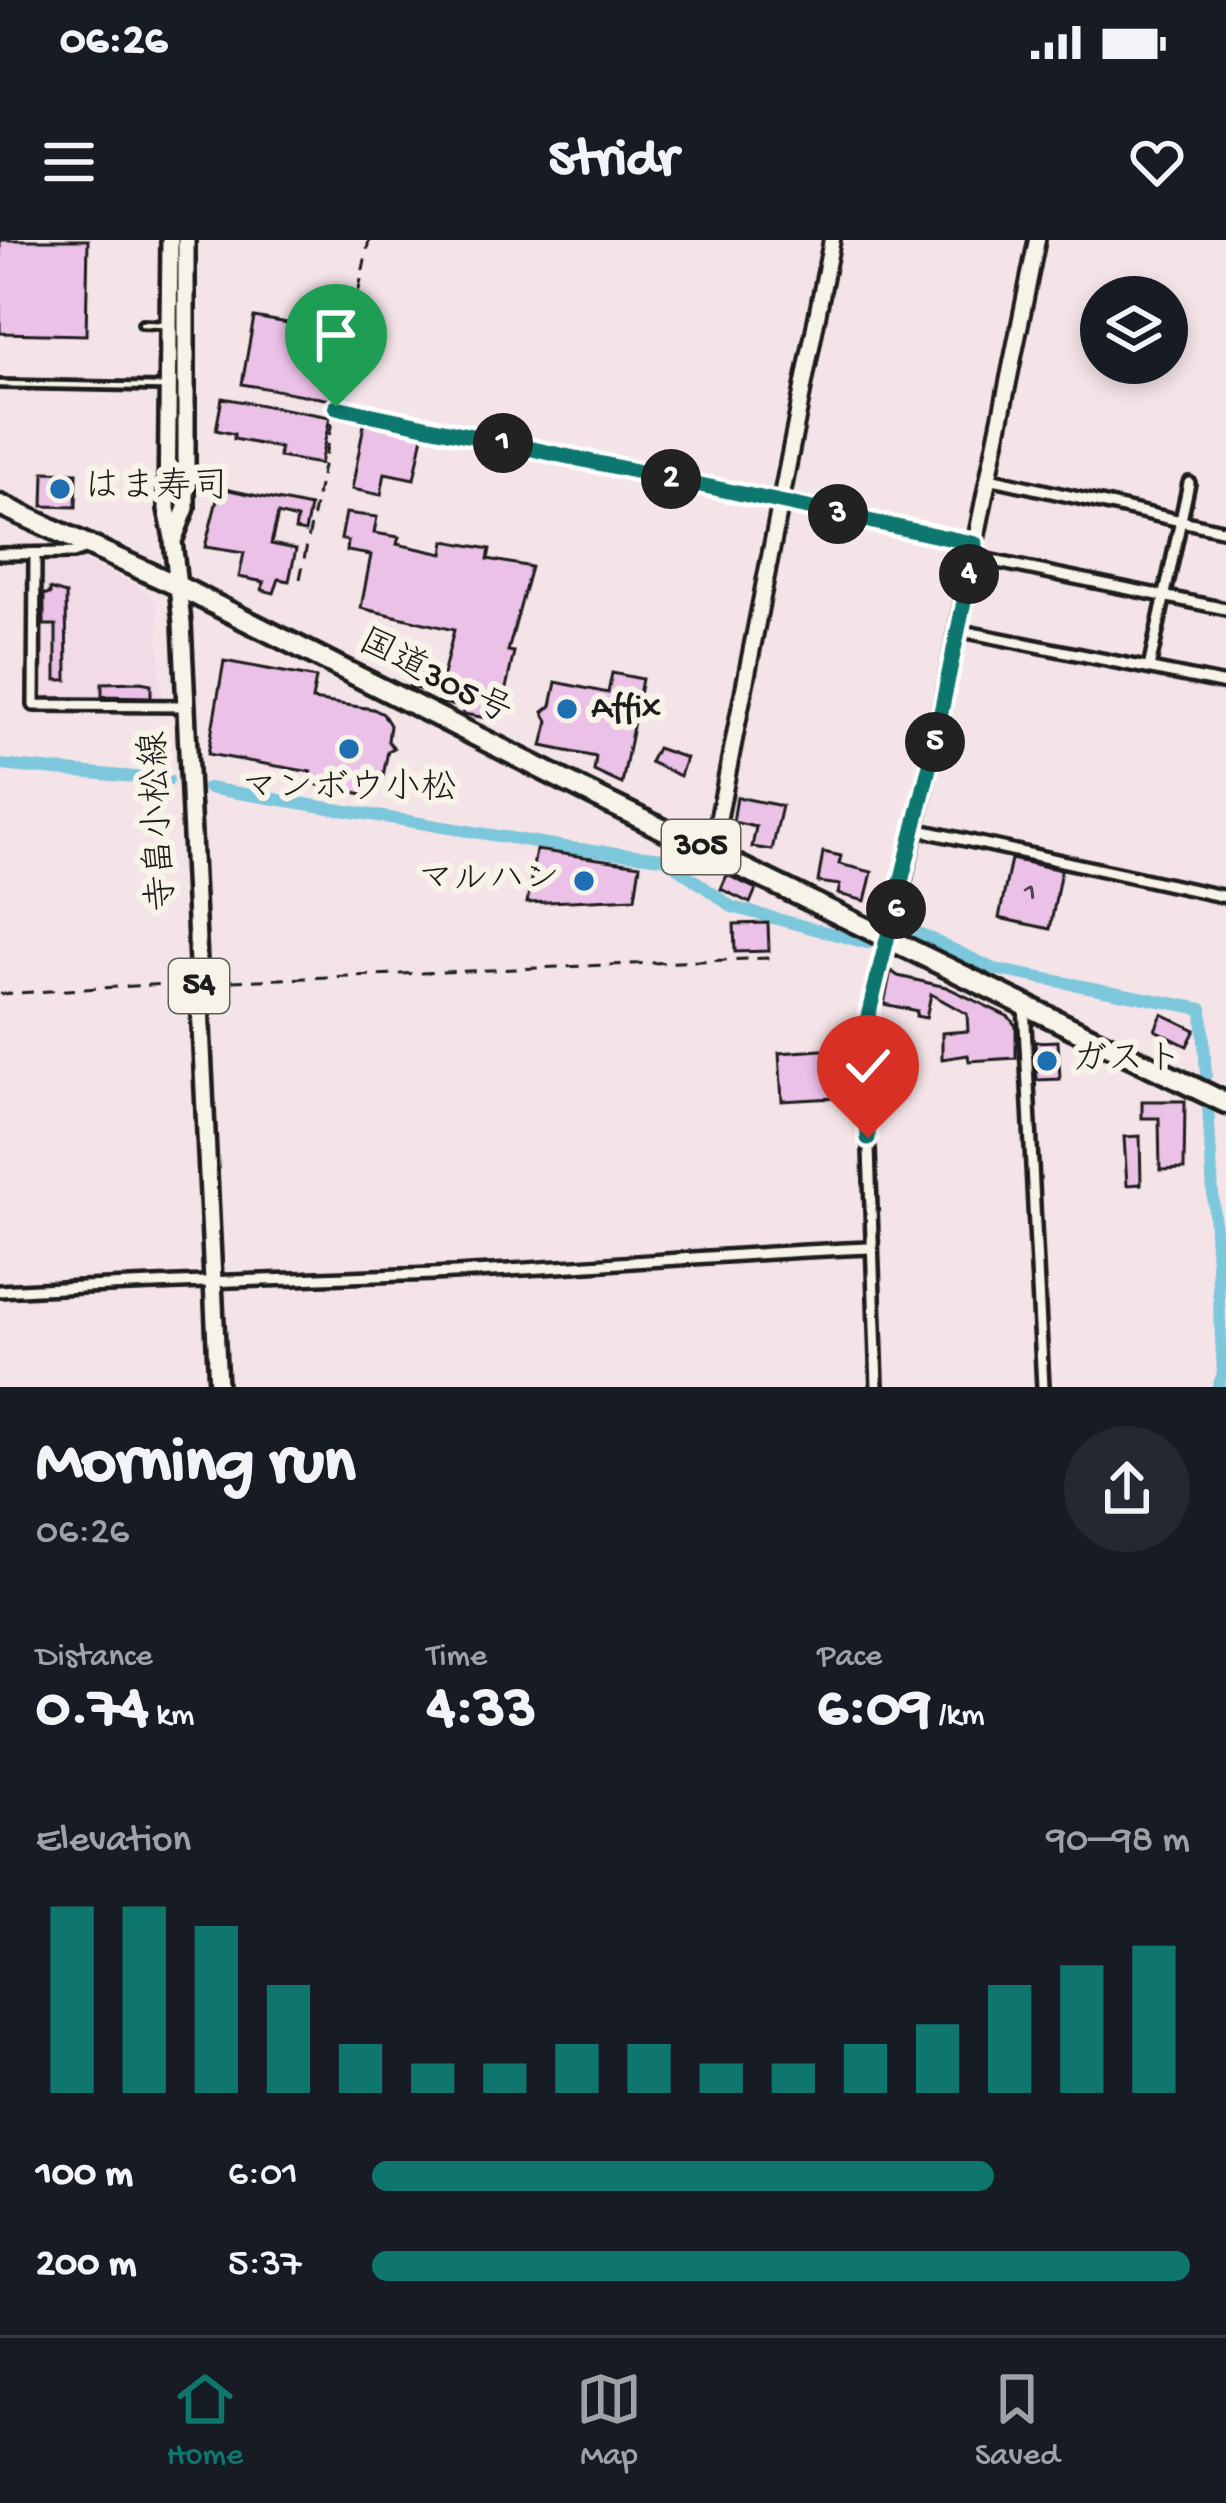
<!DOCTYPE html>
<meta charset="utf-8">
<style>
:root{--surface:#171b24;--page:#242831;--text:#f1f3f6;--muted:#9ea1a6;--line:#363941;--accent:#0f766e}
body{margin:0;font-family:"Gochi Hand","Klee One",sans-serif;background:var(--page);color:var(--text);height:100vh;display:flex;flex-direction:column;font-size:45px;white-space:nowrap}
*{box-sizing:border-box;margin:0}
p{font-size:39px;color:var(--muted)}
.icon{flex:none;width:66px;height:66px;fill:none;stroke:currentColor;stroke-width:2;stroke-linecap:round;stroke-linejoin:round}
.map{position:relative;height:1147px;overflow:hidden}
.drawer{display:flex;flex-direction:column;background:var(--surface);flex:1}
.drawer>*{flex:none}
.buttons{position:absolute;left:1080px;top:36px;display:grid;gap:24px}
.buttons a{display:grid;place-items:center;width:108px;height:108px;border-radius:50%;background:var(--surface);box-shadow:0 6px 18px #0003;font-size:60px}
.pin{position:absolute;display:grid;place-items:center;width:102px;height:102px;color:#fff;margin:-123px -51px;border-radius:50% 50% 50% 0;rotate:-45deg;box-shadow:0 0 12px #0007}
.pin .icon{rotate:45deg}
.km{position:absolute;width:60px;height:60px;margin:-30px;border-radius:50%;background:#222;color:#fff;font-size:33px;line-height:60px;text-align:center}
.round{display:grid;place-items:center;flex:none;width:126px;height:126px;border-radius:63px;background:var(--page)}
.overview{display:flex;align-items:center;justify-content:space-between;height:204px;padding:0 36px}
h1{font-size:66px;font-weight:700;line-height:90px}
.stats{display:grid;grid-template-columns:repeat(3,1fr);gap:18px;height:204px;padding:12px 36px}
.stats div{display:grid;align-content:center}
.stats b{font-size:60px;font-weight:700}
.stats small{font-size:33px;font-weight:400}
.stats p{font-size:33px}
.chart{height:336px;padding:24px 36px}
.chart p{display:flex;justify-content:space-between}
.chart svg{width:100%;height:216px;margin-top:12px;stroke:var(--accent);stroke-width:6}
ul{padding:0 36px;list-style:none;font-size:39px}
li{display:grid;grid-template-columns:192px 144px 1fr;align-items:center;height:90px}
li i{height:30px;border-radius:15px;background:var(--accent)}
.status{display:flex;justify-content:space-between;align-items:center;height:84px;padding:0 60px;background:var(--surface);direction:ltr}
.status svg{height:33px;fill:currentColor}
header{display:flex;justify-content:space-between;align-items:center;height:156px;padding:0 36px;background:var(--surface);font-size:54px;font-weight:700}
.tabs{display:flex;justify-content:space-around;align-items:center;height:168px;border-top:3px solid var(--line);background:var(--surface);font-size:33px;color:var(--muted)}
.tabs a{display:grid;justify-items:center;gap:6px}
.tabs .selected{color:var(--accent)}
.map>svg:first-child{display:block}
.built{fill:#f2dae8}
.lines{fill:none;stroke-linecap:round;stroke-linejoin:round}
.canal{stroke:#7dc7dc;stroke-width:12}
.building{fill:#ecc1e8;stroke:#1c1c1c;stroke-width:3}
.lane-casing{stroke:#1c1c1c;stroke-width:14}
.street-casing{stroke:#1c1c1c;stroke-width:18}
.secondary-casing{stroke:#1c1c1c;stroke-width:22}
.primary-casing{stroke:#1c1c1c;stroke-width:24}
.highway-casing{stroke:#1c1c1c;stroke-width:27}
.path{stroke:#1c1c1c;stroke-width:3;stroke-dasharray:12 9;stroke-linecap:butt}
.lane{stroke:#f7f3e8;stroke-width:4.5}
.street{stroke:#f7f3e8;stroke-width:9}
.secondary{stroke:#f7f3e8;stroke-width:14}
.primary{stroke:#f7f3e8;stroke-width:15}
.highway{stroke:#f7f3e8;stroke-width:18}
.route-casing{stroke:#fff;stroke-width:24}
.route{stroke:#0f766e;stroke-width:15}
.poi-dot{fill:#1f6fb2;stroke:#f7f3e8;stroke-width:4.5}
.labels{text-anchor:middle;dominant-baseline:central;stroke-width:12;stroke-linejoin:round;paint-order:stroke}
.number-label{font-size:30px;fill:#50454f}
.shield{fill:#f7f3e8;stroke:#5e5c59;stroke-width:3}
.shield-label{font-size:33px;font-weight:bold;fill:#1c1c1c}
.poi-label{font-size:36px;fill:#1c1c1c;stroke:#f7f3e8;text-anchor:start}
.street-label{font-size:36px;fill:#1c1c1c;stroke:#f7f3e8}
</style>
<div class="status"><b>06:26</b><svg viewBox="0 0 49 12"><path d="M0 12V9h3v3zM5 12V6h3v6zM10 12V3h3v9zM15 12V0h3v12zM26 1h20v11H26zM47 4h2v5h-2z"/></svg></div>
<header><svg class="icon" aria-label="menu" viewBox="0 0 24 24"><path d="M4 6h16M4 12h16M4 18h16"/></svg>Stridr<svg class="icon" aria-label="heart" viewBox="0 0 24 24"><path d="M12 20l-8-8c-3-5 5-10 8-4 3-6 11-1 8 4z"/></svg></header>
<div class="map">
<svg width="1226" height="1147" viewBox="0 0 1226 1147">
<rect width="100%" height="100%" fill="#f4e4e8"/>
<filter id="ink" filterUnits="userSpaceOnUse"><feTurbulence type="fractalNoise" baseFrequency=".00833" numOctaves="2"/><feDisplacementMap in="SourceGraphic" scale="24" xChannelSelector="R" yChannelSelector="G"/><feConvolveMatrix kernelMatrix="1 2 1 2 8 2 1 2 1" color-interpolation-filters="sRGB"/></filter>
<g filter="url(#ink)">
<!-- built -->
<polygon class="built" points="75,317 147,351 157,365 162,462 43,461 38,455 39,318"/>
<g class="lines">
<!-- canal -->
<g class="canal">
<polyline points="0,525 168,540"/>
<polyline points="208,548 571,608 664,618 732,667 867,703"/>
<polyline points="904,686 994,729 1202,769 1206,835"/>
<polyline points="1208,865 1223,1133 1218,1147"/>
</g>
</g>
<!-- building -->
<g class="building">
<polygon points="0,0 88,0 86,95 0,93"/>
<polygon points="254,77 343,93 331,160 242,144"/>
<polygon points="222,158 330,177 320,224 279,217 280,208 234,199 234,194 216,190"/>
<polygon points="365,179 424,191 414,239 385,233 381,255 352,249"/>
<polygon points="44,232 77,233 76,267 43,266"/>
<polygon points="220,248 310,267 305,292 295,290 297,279 278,274 271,304 296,309 289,341 279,339 274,353 262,350 264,342 239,337 244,313 205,307"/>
<polygon points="346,273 377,277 374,293 399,297 397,304 443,314 445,301 490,309 488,319 531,327 508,411 514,412 499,480 463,474 464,468 438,462 440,454 409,447 413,433 442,439 454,390 361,368 371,315 347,311 348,301 341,299"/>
<polygon points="50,349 66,354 67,440 56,440 56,385 44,385 44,354 50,354"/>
<polygon points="224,421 316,438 312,460 373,469 383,474 390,485 388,501 394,508 388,511 383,536 378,535 373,556 309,543 311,532 208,514"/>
<polygon points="612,433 642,439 622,544 594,531 596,517 542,506 548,481 543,472 551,466 556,442 608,453"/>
<polygon points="140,442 151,444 151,457 102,456 102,443"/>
<polygon points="657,508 686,518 680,536 650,522"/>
<polygon points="737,557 782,566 772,610 752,607 756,587 733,582"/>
<polygon points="536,610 640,625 635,658 527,663"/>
<polygon points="823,612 841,616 839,624 872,632 865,661 838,654 840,645 818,642"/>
<polygon points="1011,619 1061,630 1050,689 999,678"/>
<polygon points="727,635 756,649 750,663 721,649"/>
<polygon points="768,683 769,711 735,712 734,684"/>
<polygon points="891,731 898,736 946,747 1009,777 1016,786 1016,818 969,821 968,815 942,819 942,793 968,791 967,774 931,754 926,778 916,776 917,771 884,764"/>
<polygon points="1162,774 1195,790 1187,806 1155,790"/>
<polygon points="1058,801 1060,839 1037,840 1035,802"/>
<polygon points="849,808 852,857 782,861 779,813"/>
<polygon points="1142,861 1185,861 1184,929 1160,930 1159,878 1142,878"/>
<polygon points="1140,896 1141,944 1127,945 1124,897"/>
</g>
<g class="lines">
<!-- lane casing -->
<g class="lane-casing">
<g id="lane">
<polyline points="142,84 163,85"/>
<polyline points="0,144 162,147"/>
</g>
</g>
<!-- street casing -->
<g class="street-casing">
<g id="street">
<polyline points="989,238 1226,291"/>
<polyline points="0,314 73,313 90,307"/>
<polyline points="35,314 34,465 185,466"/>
<polyline points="973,317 1226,369"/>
<polyline points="957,390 1226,444"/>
<polyline points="1149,428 1189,243"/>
<polyline points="915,589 1226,657"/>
<polyline points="1024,764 1043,1147"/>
<path d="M0,1051c135,-7 269,-11 403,-16 156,-5 311,-21 467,-27"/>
<polyline points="877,1147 865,789 889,699"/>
</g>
</g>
<!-- secondary casing -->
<g class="secondary-casing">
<g id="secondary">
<polyline points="712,612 832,0"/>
<polyline points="889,699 931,520 1037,0"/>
</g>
</g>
<!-- primary casing -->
<g class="primary-casing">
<g id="primary">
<polyline points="170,0 167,269 173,298"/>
<polyline points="186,0 186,268 173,301 182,383 218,1147"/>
</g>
</g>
<!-- highway casing -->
<g class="highway-casing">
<polyline id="highway" points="0,265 178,346 609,563 1226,863"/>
</g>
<!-- path -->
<g class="path">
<polyline points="336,167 768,260"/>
<polyline points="795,265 962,301"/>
<polyline points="300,339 369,0"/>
<polyline points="211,742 771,718"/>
<polyline points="0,754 184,743"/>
</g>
<!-- lane -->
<use href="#lane" class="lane"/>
<!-- street -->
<use href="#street" class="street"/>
<!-- secondary -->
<use href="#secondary" class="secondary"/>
<!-- primary -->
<use href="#primary" class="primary"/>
<!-- highway -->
<use href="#highway" class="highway"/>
</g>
</g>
<g class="lines" filter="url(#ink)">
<!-- route casing -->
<g class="route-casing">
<polyline id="route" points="336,167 976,304 931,520 865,789 868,898"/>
</g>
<!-- route -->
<use href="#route" class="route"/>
</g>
<!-- markers -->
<g class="poi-dot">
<circle cx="60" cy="249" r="12"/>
<circle cx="567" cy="469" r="12"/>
<circle cx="349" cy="509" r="12"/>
<circle cx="584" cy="641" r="12"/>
<circle cx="1047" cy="821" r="12"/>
</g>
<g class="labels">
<!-- number labels -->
<g class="number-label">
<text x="1030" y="654">1</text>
</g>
<!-- shield labels -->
<g class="shield">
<rect x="662" y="580" width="78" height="54" rx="9"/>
<rect x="169" y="719" width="60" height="54" rx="9"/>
</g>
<g class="shield-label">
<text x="701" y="607">305</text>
<text x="199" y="746">54</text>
</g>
<!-- poi labels -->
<g class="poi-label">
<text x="84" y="249">はま寿司</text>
<text x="591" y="469">Affix</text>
<text x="349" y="550" text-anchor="middle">マンボウ小松</text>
<text x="560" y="641" text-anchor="end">マルハン</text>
<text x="1071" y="821">ガスト</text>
</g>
<!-- street labels -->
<g class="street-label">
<text transform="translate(434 439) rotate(27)">国道305号</text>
<text transform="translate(161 581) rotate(-93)">寺畠小松線</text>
</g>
</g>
</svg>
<div class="buttons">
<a><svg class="icon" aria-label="layers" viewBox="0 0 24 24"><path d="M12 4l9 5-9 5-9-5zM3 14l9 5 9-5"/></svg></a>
</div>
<div class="pin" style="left:336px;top:167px;background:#1e9e55"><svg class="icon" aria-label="arrive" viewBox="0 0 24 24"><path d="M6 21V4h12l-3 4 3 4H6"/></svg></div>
<div class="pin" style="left:868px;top:898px;background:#d93025"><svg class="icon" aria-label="check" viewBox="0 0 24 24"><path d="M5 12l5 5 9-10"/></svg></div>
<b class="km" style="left:503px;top:203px">1</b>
<b class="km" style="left:671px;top:239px">2</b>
<b class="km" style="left:838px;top:274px">3</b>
<b class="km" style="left:969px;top:334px">4</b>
<b class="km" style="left:935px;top:502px">5</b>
<b class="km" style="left:896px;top:669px">6</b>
</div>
<section class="drawer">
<div class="overview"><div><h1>Morning run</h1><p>06:26</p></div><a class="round"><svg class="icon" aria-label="share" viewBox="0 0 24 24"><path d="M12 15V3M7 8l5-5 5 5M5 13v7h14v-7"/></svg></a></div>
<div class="stats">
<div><p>Distance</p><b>0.74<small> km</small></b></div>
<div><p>Time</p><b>4:33</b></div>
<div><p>Pace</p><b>6:09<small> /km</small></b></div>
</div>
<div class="chart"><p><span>Elevation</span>90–98 m</p>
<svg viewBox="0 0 160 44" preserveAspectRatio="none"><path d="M5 44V6M15 44V6M25 44V10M35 44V22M45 44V34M55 44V38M65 44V38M75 44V34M85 44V34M95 44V38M105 44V38M115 44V34M125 44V30M135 44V22M145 44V18M155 44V14"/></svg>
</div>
<ul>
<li><b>100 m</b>6:01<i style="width:76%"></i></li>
<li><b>200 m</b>5:37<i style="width:100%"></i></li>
</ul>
</section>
<nav class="tabs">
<a class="selected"><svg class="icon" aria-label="home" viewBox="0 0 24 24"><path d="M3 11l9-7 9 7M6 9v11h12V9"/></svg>Home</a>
<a><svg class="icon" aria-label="map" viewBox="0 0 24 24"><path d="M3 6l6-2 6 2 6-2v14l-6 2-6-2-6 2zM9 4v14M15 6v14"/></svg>Map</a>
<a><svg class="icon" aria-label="saved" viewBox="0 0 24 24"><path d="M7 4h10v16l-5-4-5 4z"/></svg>Saved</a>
</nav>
